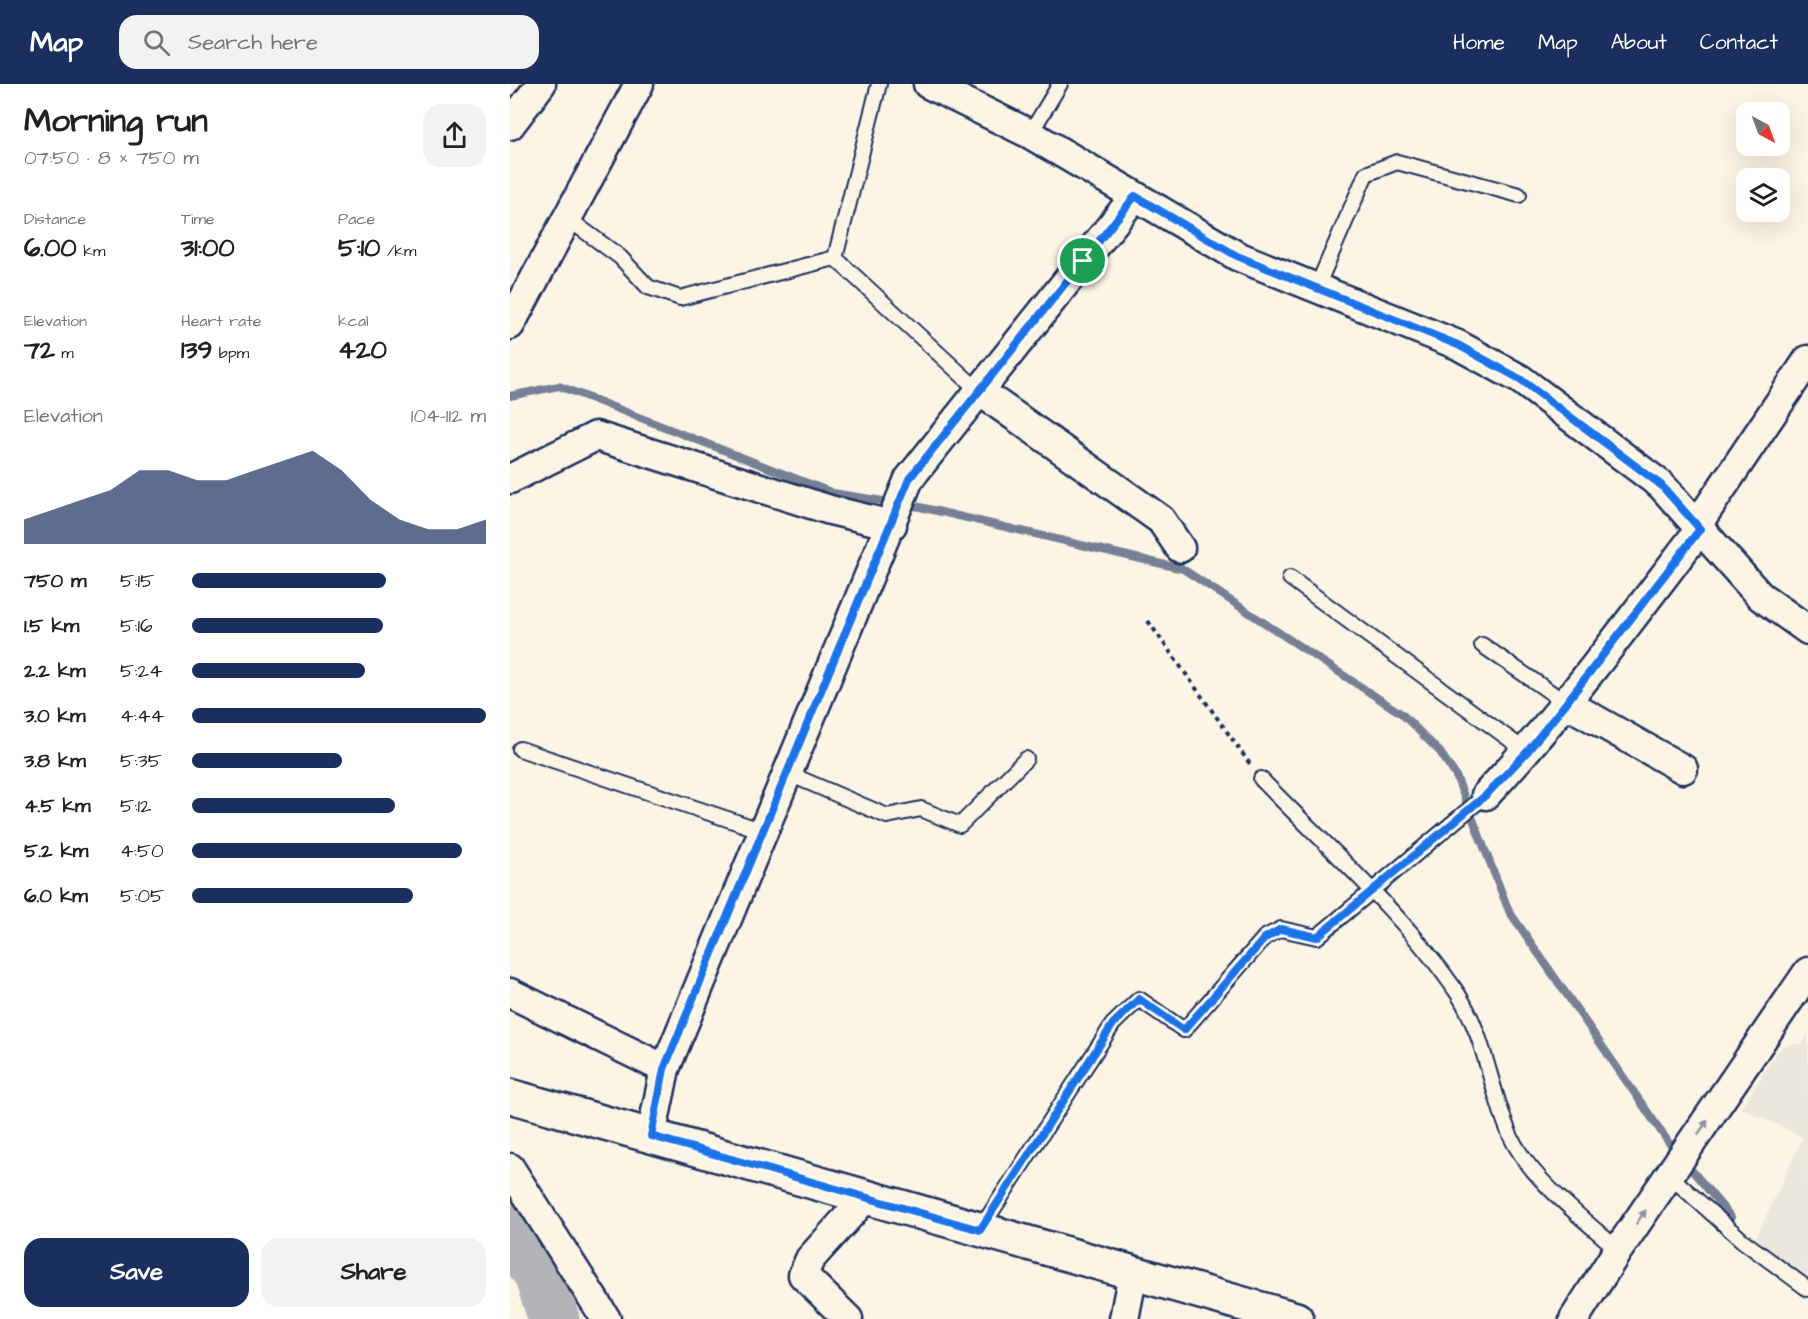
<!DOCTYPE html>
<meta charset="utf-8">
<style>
:root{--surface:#fff;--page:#f2f2f2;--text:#202124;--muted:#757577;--accent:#1b2f5e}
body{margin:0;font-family:"Architects Daughter",sans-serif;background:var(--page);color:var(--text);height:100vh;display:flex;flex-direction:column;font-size:22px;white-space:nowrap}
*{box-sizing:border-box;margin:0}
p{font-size:20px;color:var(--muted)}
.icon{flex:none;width:33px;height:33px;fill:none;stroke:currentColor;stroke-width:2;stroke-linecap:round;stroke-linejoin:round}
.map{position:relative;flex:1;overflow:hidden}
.sheet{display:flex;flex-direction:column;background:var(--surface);width:510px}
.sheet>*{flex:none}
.needle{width:39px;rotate:139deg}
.fabs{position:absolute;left:1226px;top:18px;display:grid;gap:12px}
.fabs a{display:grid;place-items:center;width:54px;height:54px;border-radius:12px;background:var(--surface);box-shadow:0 6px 24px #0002;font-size:30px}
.pin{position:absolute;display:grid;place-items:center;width:51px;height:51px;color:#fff;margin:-26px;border:3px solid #fff;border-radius:50%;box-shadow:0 2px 6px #0007}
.round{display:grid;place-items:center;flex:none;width:63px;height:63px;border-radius:18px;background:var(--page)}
.summary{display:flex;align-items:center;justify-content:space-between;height:102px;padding:0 24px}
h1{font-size:33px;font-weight:700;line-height:45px}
.figures{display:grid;grid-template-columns:repeat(3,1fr);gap:9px;height:102px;padding:6px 24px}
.figures div{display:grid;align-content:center}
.figures b{font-size:26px;font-weight:700}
.figures small{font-size:16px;font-weight:400}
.figures p{font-size:16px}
.chart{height:168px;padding:12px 24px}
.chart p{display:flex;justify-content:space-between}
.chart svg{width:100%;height:108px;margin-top:6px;fill:var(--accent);opacity:.7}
.primary-button{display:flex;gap:12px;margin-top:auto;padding:12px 24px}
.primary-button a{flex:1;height:69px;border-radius:18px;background:var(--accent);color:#fff;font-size:24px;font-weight:700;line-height:69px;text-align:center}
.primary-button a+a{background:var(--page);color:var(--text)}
ul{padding:0 24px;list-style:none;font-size:20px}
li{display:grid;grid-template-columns:96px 72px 1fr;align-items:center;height:45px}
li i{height:15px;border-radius:8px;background:var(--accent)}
header{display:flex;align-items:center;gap:36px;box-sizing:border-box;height:84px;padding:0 30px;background:var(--accent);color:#fff}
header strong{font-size:28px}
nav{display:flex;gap:33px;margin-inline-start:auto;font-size:21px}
.search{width:420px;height:54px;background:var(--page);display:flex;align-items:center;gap:15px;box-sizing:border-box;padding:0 21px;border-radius:18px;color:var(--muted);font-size:22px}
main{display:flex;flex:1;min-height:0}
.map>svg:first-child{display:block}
.built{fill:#ece7dc}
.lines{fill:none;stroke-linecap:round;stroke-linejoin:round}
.stream{stroke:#767f94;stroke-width:8}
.river{stroke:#b2b4b8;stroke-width:51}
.lane-casing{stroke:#1b2f5e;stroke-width:18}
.street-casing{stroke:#1b2f5e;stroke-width:33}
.secondary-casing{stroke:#1b2f5e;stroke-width:38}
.path{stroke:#1b2f5e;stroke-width:4;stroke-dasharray:4.5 4.5;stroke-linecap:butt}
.lane{stroke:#fcf5e5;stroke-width:14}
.street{stroke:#fcf5e5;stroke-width:28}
.secondary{stroke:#fcf5e5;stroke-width:33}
.oneway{fill:#8c92a2}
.route-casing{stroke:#fff;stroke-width:12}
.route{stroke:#1a73e8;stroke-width:8}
</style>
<header>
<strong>Map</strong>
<div class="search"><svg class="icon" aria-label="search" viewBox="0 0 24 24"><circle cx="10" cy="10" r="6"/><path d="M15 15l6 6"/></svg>Search here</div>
<nav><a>Home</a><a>Map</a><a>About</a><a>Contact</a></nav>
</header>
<main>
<section class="sheet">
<div class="summary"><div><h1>Morning run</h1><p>07:50 · 8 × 750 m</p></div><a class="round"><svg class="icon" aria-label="share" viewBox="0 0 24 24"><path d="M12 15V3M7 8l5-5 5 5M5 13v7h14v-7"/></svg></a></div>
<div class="figures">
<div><p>Distance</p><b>6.00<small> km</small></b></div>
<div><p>Time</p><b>31:00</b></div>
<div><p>Pace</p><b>5:10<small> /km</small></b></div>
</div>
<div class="figures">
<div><p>Elevation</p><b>72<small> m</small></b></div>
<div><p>Heart rate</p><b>139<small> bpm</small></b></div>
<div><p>kcal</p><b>420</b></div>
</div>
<div class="chart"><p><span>Elevation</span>104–112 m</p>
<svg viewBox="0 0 160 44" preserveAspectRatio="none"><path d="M0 44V34L10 30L20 26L30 22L40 14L50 14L60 18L70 18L80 14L90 10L100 6L110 14L120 26L130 34L140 38L150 38L160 34V44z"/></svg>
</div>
<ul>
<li><b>750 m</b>5:15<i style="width:66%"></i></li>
<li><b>1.5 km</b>5:16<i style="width:65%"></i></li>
<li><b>2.2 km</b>5:24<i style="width:59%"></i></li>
<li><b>3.0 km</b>4:44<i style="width:100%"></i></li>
<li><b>3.8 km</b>5:35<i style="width:51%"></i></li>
<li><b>4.5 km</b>5:12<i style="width:69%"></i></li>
<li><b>5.2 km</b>4:50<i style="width:92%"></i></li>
<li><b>6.0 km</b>5:05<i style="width:75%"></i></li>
</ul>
<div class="primary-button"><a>Save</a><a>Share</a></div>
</section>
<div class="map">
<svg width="1298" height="1235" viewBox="0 0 1298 1235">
<rect width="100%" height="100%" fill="#fcf5e5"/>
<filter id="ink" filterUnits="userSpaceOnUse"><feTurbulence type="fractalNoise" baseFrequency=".0167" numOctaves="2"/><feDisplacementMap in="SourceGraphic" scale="12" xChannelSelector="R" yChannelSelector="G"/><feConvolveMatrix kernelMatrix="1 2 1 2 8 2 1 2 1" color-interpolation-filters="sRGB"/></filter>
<g filter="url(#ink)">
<!-- built -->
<polygon class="built" points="1298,947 1298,1213 1239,1169 1293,1053 1231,1024 1271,962 1293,959"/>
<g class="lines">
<!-- stream -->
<polyline class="stream" points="0,312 49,302 323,409 410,423 673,485 892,630 930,668 946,692 999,827 1159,1059 1221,1133"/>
<!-- river -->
<polyline class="river" points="0,1144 29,1190 44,1235"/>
<!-- lane casing -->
<g class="lane-casing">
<g id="lane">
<polyline points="520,50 550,0"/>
<polyline points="57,134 110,173 138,203 170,214 325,174 468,306"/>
<polyline points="325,174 369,0"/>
<polyline points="806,205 856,90 887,78 1009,111"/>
<polyline points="780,494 1017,668"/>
<polyline points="972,561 1056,619"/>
<polyline points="10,665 253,747"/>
<polyline points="277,689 377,732 411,725 450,741 516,675"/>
<path d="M751,695c65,67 146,138 197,215 27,42 32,95 52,141 19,43 73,83 108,115"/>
<polyline points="1160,1092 1233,1157 1298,1205"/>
<polyline points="471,1144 603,940 629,915 674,946 755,853 771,845 807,853 976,711"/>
</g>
</g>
<!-- street casing -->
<g class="street-casing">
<g id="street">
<polyline points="418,0 520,50 727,172 948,261 1010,295 1151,401 1250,512 1298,546"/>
<polyline points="0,41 31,0"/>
<polyline points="0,241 129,0"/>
<polyline points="468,306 651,436 670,464"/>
<polyline points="0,395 86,352 320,426 382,441"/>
<polyline points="1187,441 1298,276"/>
<polyline points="1056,619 1173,685"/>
<path d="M976,711c78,-84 145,-176 214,-266"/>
<polyline points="0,909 155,985"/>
<polyline points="141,1052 155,985 399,395 625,112"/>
<polyline points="0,1084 96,1235"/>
<polyline points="338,1235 293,1191 300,1175 356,1113"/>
<polyline points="614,1235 623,1189"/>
<polyline points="1064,1235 1108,1166 1298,888"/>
</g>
</g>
<!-- secondary casing -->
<g class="secondary-casing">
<polyline id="secondary" points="0,1012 786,1235"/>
</g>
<!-- path -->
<polyline class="path" points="638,537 740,680"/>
<!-- lane -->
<use href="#lane" class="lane"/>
<!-- street -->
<use href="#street" class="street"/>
<!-- secondary -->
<use href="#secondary" class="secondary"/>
</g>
<!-- one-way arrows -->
<defs><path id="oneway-solid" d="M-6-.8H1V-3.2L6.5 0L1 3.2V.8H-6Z" transform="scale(1.5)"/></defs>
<g class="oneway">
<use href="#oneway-solid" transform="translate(1193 1043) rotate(-56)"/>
<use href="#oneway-solid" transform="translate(1131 1133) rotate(-55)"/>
</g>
</g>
<g class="lines" filter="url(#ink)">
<!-- route casing -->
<g class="route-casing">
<polygon id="route" points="625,112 727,172 948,261 1010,295 1151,401 1190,445 1056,619 1017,668 976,711 807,853 771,845 755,854 674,946 629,915 603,940 470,1146 141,1052 154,985 399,395"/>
</g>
<!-- route -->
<use href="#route" class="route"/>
</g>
</svg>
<div class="fabs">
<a><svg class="needle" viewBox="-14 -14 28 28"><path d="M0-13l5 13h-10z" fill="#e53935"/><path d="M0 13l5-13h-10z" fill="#757577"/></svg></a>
<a><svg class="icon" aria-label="layers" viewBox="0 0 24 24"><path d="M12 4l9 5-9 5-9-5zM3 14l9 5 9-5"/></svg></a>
</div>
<div class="pin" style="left:573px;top:177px;background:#1e9e55"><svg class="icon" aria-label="arrive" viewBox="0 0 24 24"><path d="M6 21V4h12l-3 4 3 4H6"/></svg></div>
</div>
</main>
